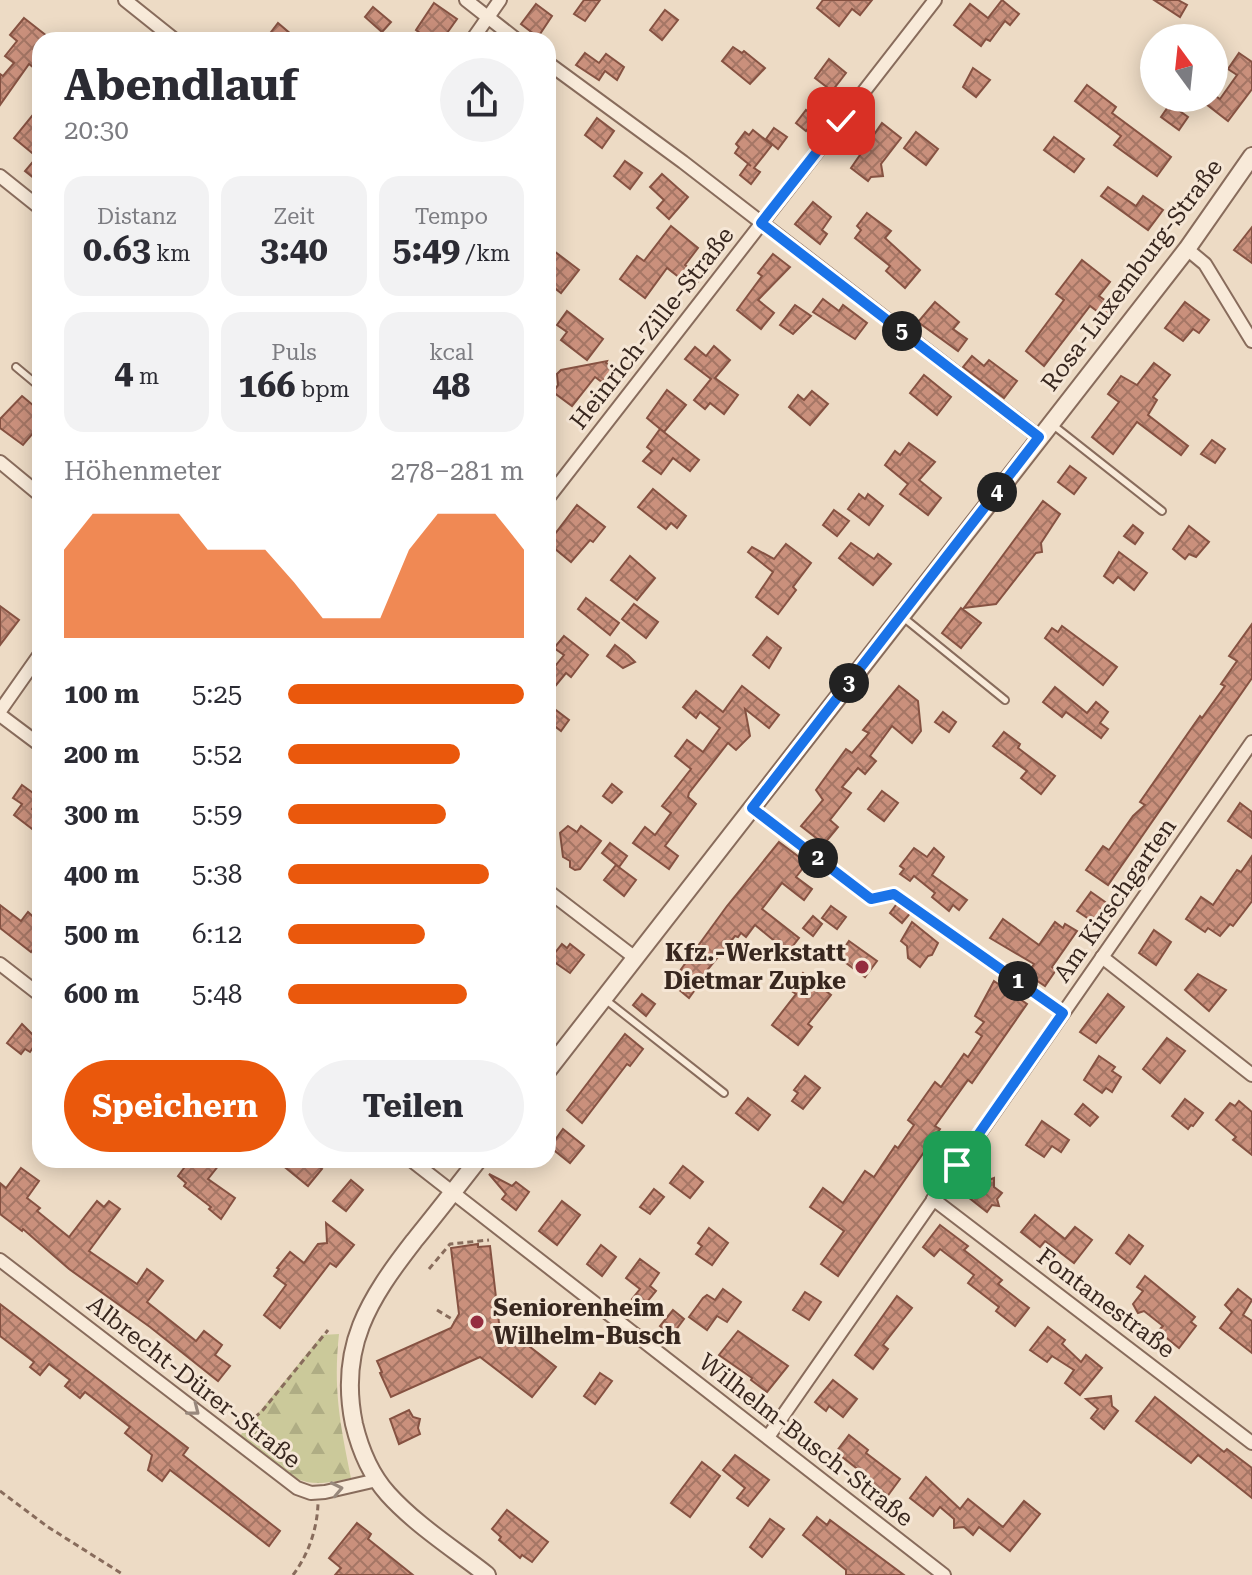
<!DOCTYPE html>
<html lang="de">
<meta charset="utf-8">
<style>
:root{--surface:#fff;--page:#f2f2f3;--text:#2b2b33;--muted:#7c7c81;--accent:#ea580c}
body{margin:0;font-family:"Roboto Serif",serif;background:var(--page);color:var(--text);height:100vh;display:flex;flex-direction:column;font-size:30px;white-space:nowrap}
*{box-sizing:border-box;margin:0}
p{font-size:26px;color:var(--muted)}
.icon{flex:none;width:44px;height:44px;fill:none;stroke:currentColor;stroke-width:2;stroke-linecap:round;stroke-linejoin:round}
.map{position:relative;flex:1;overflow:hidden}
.drawer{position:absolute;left:32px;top:32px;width:524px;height:1136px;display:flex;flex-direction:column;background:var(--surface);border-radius:24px;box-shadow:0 4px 20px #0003}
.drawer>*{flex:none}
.needle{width:52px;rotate:345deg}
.controls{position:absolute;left:1140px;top:24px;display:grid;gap:16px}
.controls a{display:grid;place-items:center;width:88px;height:88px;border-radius:50%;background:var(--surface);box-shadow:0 4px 20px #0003;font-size:40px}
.pin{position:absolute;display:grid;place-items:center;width:68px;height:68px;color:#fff;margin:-34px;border-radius:16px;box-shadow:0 4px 12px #0006}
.km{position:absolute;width:40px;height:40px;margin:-20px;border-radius:50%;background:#222;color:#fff;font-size:22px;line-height:40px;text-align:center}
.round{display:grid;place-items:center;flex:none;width:84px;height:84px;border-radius:42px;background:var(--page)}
.head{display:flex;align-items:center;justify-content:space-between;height:136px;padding:0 32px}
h1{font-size:44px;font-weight:700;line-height:60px}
.stats{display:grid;grid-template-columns:repeat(3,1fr);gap:12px;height:136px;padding:8px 32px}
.stats div{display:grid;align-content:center;border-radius:20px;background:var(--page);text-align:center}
.stats b{font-size:34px;font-weight:700}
.stats small{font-size:22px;font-weight:400}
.stats p{font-size:22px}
.chart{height:224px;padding:16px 32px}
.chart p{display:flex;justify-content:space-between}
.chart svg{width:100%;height:144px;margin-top:8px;fill:var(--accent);opacity:.7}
.action{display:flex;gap:16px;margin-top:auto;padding:16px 32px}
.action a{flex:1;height:92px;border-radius:48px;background:var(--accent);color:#fff;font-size:32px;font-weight:700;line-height:92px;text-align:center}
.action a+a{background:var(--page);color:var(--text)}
ul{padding:0 32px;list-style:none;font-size:26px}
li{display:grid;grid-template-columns:128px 96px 1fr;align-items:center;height:60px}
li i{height:20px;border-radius:10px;background:var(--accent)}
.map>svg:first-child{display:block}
.forest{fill:url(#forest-firs)}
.building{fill:url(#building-cross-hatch);stroke:#865242;stroke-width:2}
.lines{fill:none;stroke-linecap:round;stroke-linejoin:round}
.service-casing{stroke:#886c5c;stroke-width:10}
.minor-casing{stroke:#886c5c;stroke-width:16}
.tertiary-casing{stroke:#886c5c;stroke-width:20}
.path{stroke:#886c5c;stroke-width:3;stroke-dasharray:6 4;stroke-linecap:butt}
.service{stroke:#f8ead9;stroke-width:6}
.minor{stroke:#f8ead9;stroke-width:12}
.tertiary{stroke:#f8ead9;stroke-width:16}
.oneway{stroke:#98887c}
.route-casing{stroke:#fff;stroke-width:16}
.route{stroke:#1a73e8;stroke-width:10}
.poi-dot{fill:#952d3f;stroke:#f5e6d5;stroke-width:3}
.labels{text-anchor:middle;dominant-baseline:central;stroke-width:6;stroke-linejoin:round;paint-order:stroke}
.street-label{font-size:24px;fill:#38271f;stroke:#f5e6d5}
.poi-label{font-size:24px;font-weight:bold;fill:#38271f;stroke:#f5e6d5;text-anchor:end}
</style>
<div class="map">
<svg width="1252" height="1575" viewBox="0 0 1252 1575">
<defs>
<pattern id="forest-firs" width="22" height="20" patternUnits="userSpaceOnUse" patternTransform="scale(2)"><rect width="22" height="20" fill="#cbc99a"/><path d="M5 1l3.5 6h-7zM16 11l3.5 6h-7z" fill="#afad84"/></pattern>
<pattern id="building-cross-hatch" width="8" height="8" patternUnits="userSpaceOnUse" patternTransform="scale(2)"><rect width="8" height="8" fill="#ca907c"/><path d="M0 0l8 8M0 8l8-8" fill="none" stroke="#a57665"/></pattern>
</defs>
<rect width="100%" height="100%" fill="#eddbc5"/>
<!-- forest -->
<path class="forest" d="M339,1334c-6,56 1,89 12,144 -13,3 -30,7 -44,4 -24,-6 -49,-31 -68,-45l83,-102z"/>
<!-- building -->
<g class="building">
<polygon points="584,0 600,0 585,21 574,14"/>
<polygon points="823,0 872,0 860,15 852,9 839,26 817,8"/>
<polygon points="1002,0 1019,14 1010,25 1005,21 990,41 986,39 981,46 954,25 970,4 988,18"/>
<polygon points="1154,0 1178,0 1187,5 1180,17"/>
<polygon points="434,3 457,19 442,40 429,40 416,30"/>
<polygon points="536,4 552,16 538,37 521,24"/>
<polygon points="373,7 391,22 382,32 365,17"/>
<polygon points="665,10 678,20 662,40 650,30"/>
<polygon points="24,18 52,40 40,40 40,73 29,64 0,105 0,74 3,76 14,63 5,56 17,41 10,35"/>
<polygon points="278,23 298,40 265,40"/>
<polygon points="733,47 742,53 744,51 765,68 750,84 722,61"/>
<polygon points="585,53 599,63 606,54 624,67 617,80 605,71 599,80 576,65"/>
<polygon points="1239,53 1252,62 1252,89 1228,121 1206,104 1210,98 1214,98 1214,95 1220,99 1237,75 1228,69"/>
<polygon points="829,59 846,73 832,91 815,78"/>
<polygon points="973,68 990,80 976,97 963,87"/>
<polygon points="1087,85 1116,107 1112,113 1171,157 1157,176 1114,145 1121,136 1075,101"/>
<polygon points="1170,104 1188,117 1179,130 1161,117"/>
<polygon points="40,106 40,183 25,171 37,157 14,138"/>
<polygon points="806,110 816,118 806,131 796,123"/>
<polygon points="597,118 614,131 602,148 585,135"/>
<polygon points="882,123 901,138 881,164 883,176 871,177 868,181 851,168"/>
<polygon points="774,128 787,137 778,149 766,139"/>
<polygon points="753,130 772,145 754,168 760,172 751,184 740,175 748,164 751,166 735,153 739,147 736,144 745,132 749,135"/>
<polygon points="916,132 938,149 926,165 904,148"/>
<polygon points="1054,137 1084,159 1074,172 1044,150"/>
<polygon points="625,161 642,173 630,189 614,176"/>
<polygon points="662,174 688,197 669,219 657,208 664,200 650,187"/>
<polygon points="1108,187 1136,206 1143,196 1163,210 1148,230 1101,196"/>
<polygon points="813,202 831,217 822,230 827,234 820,244 795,224"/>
<polygon points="867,213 891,231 885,238 920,270 905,288 886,271 890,266 855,238 861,230 857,226"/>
<polygon points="671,226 698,248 685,265 701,278 693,288 667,268 645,298 620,279 637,256 644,261"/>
<polygon points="1252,227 1252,263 1234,250"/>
<polygon points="554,251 579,270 561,293 548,283 548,259"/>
<polygon points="773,254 790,267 758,300 774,313 761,329 737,310 762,276 758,273"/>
<polygon points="1082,260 1110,282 1099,296 1113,306 1105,317 1090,306 1044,366 1026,351 1064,300 1056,294"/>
<polygon points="823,299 839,311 843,305 867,323 855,339 813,312"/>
<polygon points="935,302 959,322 953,329 967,339 958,351 918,322"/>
<polygon points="1185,302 1209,320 1199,333 1193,329 1183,341 1165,328"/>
<polygon points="795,305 811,316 793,334 780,325"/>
<polygon points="567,311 603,339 587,360 561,340 567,332 557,325"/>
<polygon points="714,346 730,360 715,378 738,395 724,414 710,403 705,409 694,400 711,379 685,359 695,347 706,356"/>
<polygon points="972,356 984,366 989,360 1017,381 1004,398 963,367"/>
<polygon points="607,361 606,363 617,371 606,385 595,377 572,406 553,392 558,385 557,374 561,370"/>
<polygon points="1154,363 1170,375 1153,397 1157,400 1148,415 1188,446 1181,455 1137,422 1113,454 1092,437 1119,402 1108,394 1121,376 1137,385"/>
<polygon points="924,375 951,397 937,415 910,393"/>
<polygon points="667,390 686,405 664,432 647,418"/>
<polygon points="812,391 828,404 810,425 789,407 798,395 804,400"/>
<polygon points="22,396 40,411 40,425 23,445 0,428 0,419"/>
<polygon points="660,429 699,460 690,471 673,458 661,474 643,461 652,451 647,447"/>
<polygon points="1212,440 1225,449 1215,463 1201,454"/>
<polygon points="909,443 935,462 919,480 941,498 928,515 900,494 908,484 885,465 895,451 900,455"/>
<polygon points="1070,466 1086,478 1074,494 1058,482"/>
<polygon points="653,489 686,516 677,528 671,523 666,529 638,507"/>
<polygon points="859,494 865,499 868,494 883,506 869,525 848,509"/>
<polygon points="1043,501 1060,514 1041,543 1042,552 1036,553 996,604 964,608"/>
<polygon points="577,505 605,527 593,542 590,540 571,562 548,543"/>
<polygon points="834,510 849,521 837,536 823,525"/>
<polygon points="1133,525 1143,533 1135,544 1124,536"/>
<polygon points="1189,526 1209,542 1196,557 1189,554 1185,559 1173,549"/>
<polygon points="851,543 874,559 878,554 891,564 873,585 839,558"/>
<polygon points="786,544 811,563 793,587 796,590 778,614 756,597 773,572 748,552 752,547 774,559"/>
<polygon points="1119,552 1147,573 1134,590 1118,577 1113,583 1104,576"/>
<polygon points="630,556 655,578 637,600 611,580"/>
<polygon points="586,598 619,623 610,635 578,609"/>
<polygon points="634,604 658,622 646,638 622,619"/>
<polygon points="0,606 19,620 0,645"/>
<polygon points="961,608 981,623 961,648 942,633"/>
<polygon points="1252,624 1252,678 1108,885 1086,870 1103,846 1109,850 1133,816 1145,805 1140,802 1200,716 1202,718 1225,686 1221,684 1237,661 1229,656"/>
<polygon points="1062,626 1117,667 1103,685 1045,638 1052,628 1058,632"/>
<polygon points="564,636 588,655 571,677 566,673 548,695 548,675 564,655 554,648"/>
<polygon points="767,637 781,648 769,668 753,655"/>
<polygon points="615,645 628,655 635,662 623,668 607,656"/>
<polygon points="742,686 779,715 769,728 745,709 750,736 736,750 728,743 689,793 688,797 696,804 665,846 678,856 669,869 633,843 645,827 655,835 671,813 662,806 691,769 675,756 687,740 703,752 720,728 700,712 696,718 683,707 696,691 723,712"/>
<polygon points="899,686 918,701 921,731 912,743 892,726 870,756 876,761 865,774 858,768 842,787 851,793 830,820 838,827 824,844 801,826 823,800 816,790 846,749 852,753 869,733 863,730"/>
<polygon points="1055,687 1087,713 1096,702 1108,712 1100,723 1108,729 1101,738 1066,712 1062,717 1043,702"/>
<polygon points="548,704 569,720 561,731 548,721"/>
<polygon points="943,712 956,722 949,732 935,722"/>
<polygon points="1004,732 1020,744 1018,748 1055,776 1041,794 1021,778 1027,771 993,746"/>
<polygon points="612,784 622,792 612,803 603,796"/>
<polygon points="22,785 40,798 32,809 40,815 40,835 14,815 22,804 13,798"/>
<polygon points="882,791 898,803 884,821 868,809"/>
<polygon points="1240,803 1252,812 1252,838 1228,821"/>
<polygon points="568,826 577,832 581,826 601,841 580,869 575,870 570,867 570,861 563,857 560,833"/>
<polygon points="779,842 807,863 796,877 812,889 804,900 782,883 762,909 799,938 788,952 755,925 746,937 741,933 738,937 735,936 700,979 702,980 689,998 671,983 727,906"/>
<polygon points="610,843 627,856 619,867 602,853"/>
<polygon points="914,848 927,857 934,848 944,857 932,875 967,900 959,910 953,905 949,911 932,897 935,893 914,876 910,881 900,874 904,869 900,866"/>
<polygon points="1252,856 1252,901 1233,926 1230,924 1220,936 1208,928 1205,932 1186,919 1201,897 1213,905 1237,870 1241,872"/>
<polygon points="616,865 636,880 624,896 604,880"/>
<polygon points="1091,892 1108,904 1095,923 1077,911"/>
<polygon points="899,901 912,911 902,923 890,913"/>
<polygon points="0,905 21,921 28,912 40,923 40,940 31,952 0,928"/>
<polygon points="831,906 846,917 837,929 822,918"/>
<polygon points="813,916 822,924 813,936 803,928"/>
<polygon points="1003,919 1039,945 1055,922 1063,928 1065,924 1077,931 1052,967 1056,970 1045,986 1027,974 1034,964 990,938"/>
<polygon points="912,922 938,943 932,955 928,956 920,967 908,958 907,946 901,941"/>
<polygon points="1154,930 1171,942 1156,965 1139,953"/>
<polygon points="849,941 877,961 865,977 838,957"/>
<polygon points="562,944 567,948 570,944 584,955 570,973 550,959"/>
<polygon points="803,973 831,995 808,1024 812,1027 798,1045 772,1025 796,994 790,990"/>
<polygon points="1198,974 1226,990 1209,1011 1185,990"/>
<polygon points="994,981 1027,1004 972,1083 968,1080 935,1126 940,1129 838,1276 821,1264 844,1231 810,1207 823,1188 843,1203 865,1171 874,1177 895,1146 898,1148 914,1125 908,1120 935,1082 941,1087 964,1054 968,1057 982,1036 976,1032 984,1022 975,1016"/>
<polygon points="642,994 655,1004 646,1016 633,1005"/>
<polygon points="1108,994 1124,1007 1096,1043 1080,1032"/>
<polygon points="22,1024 38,1040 30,1052 25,1049 21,1054 7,1043"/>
<polygon points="625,1034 643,1049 630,1066 627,1064 582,1123 567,1110"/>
<polygon points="1167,1038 1185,1051 1160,1083 1143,1069"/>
<polygon points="1099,1056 1115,1067 1112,1071 1121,1077 1112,1092 1106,1088 1102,1093 1084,1080"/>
<polygon points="805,1076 820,1088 803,1109 792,1101 798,1093 794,1090"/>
<polygon points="748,1098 770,1115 758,1130 736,1113"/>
<polygon points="1185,1099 1203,1113 1193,1126 1191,1125 1188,1129 1172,1116"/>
<polygon points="1239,1101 1252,1112 1252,1155 1233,1140 1236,1137 1216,1120 1230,1103 1235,1106"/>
<polygon points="1083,1104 1098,1117 1090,1126 1075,1114"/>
<polygon points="1042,1121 1069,1140 1061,1152 1052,1146 1044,1157 1026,1145"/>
<polygon points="563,1129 584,1146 570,1163 550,1147"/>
<polygon points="190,1160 212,1160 219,1165 208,1179 235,1198 221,1219 209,1209 211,1207 184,1186 186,1183 178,1176"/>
<polygon points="276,1160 311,1160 322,1169 308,1186"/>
<polygon points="683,1166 703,1182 690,1198 670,1183"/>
<polygon points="21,1168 39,1181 27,1198 40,1208 37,1211 69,1237 97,1201 104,1207 109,1201 120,1209 89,1251 137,1284 147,1269 163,1281 147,1302 196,1341 204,1331 222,1345 215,1355 230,1366 218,1381 150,1327 69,1269 23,1229 22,1231 0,1214 0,1183 6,1188"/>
<polygon points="489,1174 512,1186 516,1182 529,1192 516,1210 502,1199 506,1194"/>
<polygon points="978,1174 986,1181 994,1178 994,1187 1002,1193 997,1199 999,1206 992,1205 987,1212 963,1193"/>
<polygon points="351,1180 363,1190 346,1211 333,1201"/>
<polygon points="654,1189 664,1197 650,1214 640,1207"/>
<polygon points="562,1201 580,1215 557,1245 539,1231"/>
<polygon points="1035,1215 1065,1239 1075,1227 1092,1240 1074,1263 1045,1241 1040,1247 1021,1232"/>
<polygon points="326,1223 354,1245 336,1267 330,1263 280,1328 264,1315 286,1285 274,1276 279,1269 277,1268 290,1252 304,1263 318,1244 327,1243"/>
<polygon points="940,1225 968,1246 964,1250 1002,1280 998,1284 1029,1308 1015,1326 996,1311 999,1307 968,1283 974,1275 940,1249 934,1256 923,1247"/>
<polygon points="709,1228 728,1243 712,1265 696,1254 702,1246 698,1243"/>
<polygon points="1129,1235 1143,1246 1130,1264 1116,1253"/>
<polygon points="478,1244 478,1247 490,1246 499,1323 556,1367 532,1397 480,1357 391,1397 380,1373 382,1372 377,1361 451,1328 459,1314 451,1248"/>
<polygon points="601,1245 616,1257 602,1276 587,1264"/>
<polygon points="640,1259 659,1273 650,1286 656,1291 643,1307 632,1299 640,1289 626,1278"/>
<polygon points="1145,1276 1195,1317 1191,1322 1196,1326 1179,1348 1158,1331 1163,1326 1144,1311 1138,1313 1133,1304 1143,1291 1137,1287"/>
<polygon points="723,1289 741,1302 727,1322 717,1316 707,1330 689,1317 703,1298 707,1295 715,1300"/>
<polygon points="1238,1289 1252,1300 1243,1315 1252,1321 1252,1353 1220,1328 1232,1312 1225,1305"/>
<polygon points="805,1292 821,1302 809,1320 793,1310"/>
<polygon points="897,1296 912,1308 883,1345 888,1349 873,1369 855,1355"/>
<polygon points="0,1304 188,1448 183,1455 280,1531 269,1546 170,1470 162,1481 148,1470 152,1455 125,1433 130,1427 85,1392 80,1398 65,1386 70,1380 49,1364 40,1375 30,1367 34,1362 0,1336"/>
<polygon points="673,1310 684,1319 672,1335 660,1326"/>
<polygon points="1048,1327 1065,1340 1062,1344 1081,1362 1086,1355 1102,1368 1080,1395 1065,1383 1074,1370 1052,1356 1047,1362 1030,1350"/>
<polygon points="738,1331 788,1366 767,1392 751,1380 752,1378 719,1355"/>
<polygon points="600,1373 612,1381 595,1404 584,1396"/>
<polygon points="833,1380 857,1399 843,1417 829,1406 826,1411 815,1402"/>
<polygon points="1111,1396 1112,1406 1118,1411 1104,1429 1091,1418 1098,1409 1086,1399"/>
<polygon points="1155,1397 1224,1452 1227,1449 1252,1468 1252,1498 1198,1455 1191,1463 1136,1421"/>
<polygon points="409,1410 413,1417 420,1419 418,1428 420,1434 399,1444 390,1419"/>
<polygon points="849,1435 868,1450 866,1453 900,1479 886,1498 867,1483 870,1479 836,1452"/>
<polygon points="735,1455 769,1480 748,1506 737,1498 745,1488 723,1470"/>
<polygon points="702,1462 720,1476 690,1517 671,1503"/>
<polygon points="926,1477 960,1509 968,1499 1003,1527 1024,1501 1040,1514 1010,1551 979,1527 973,1535 964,1527 954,1528 954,1519 940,1507 933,1516 910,1498"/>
<polygon points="507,1510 548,1542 532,1562 522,1555 520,1558 499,1540 501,1537 492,1529"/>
<polygon points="817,1517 827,1525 830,1520 904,1575 846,1575 846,1570 803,1535"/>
<polygon points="770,1519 784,1529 762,1557 750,1547"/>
<polygon points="357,1523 371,1534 368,1539 413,1575 335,1575 341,1568 329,1558"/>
</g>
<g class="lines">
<!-- service casing -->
<g class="service-casing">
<g id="service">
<polyline points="16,367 40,387"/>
<polyline points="1053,425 1162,511"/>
<polyline points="904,618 1005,700"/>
<polyline points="755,810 871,899 894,894"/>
<polyline points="606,1000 724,1093"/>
</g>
</g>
<!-- minor casing -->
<g class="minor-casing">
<g id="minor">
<polyline points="125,0 175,40"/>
<polyline points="466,0 517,40"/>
<polyline points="472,40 500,0"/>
<polyline points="548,63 683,162 1039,437"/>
<polyline points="0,176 40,208"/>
<polyline points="1187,249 1205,264 1252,341"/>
<polyline points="0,462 40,495"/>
<polyline points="548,498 935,0"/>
<polyline points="0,711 40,654"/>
<polyline points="0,715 40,745"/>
<polyline points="548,891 634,957"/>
<polyline points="1102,957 1252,1075"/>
<polyline points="0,964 40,995"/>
<polyline points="411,1160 944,1575"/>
<polyline points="933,1199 1252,1443"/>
<polyline points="0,1260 297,1488 311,1493 325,1492 377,1480"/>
<polyline points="768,1437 1252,742"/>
</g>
</g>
<!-- tertiary casing -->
<g class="tertiary-casing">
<g id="tertiary">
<polyline points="548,1070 1187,249 1252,156"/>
<path d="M478,1160c-21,27 -42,54 -64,81 -45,58 -76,106 -60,183 6,25 16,50 34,70 28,31 66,55 99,81"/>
</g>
</g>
<!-- path -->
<g class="path">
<polyline points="36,629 40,632"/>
<polyline points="904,901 1052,1004"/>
<polyline points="429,1269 450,1244 489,1240"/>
<polyline points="437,1310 455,1321"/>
<polyline points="237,1426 252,1420 263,1410 328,1330"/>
<polyline points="0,1491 48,1527 124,1575"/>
<path d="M293,1575c15,-20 24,-45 25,-71"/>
</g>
<!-- service -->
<use href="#service" class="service"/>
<!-- minor -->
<use href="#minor" class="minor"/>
<!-- tertiary -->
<use href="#tertiary" class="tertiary"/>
</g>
<!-- one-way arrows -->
<defs><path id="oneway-chevron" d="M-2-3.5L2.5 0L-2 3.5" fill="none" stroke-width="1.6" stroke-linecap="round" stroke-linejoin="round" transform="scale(2)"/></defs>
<g class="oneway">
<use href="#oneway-chevron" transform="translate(194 1410) rotate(38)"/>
<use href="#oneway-chevron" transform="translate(337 1489) rotate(-12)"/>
</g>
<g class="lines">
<!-- route casing -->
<g class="route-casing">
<polyline id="route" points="841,121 761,223 1039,437 752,808 871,899 894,894 1063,1013 957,1165"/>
</g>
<!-- route -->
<use href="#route" class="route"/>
</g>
<!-- markers -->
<g class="poi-dot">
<circle cx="862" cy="967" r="8"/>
<circle cx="477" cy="1322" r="8"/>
</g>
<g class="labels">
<!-- street labels -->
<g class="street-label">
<text transform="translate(1132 275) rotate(-53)">Rosa-Luxemburg-Straße</text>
<text transform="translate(652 328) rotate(-52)">Heinrich-Zille-Straße</text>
<text transform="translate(1115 900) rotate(-55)">Am Kirschgarten</text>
<text transform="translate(1106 1303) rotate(37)">Fontanestraße</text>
<text transform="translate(194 1382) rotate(38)">Albrecht-Dürer-Straße</text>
<text transform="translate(806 1440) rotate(38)">Wilhelm-Busch-Straße</text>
</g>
<!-- poi labels -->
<g class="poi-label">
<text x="846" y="953">Kfz.-Werkstatt<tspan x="846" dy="28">Dietmar Zupke</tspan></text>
<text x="493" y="1308" text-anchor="start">Seniorenheim<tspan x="493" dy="28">Wilhelm-Busch</tspan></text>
</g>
</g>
</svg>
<div class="controls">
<a><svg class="needle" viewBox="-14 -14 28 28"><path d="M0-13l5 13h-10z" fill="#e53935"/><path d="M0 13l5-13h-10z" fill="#7c7c81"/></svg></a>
</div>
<div class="pin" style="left:957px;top:1165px;background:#1e9e55"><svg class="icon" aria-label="arrive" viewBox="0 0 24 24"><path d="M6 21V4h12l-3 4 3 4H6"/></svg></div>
<div class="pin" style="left:841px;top:121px;background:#d93025"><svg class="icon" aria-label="check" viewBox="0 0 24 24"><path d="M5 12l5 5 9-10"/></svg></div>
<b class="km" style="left:1018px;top:981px">1</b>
<b class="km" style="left:818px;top:858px">2</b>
<b class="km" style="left:849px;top:683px">3</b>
<b class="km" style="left:997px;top:492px">4</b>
<b class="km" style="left:902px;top:331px">5</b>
<section class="drawer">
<div class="head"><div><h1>Abendlauf</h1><p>20:30</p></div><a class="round"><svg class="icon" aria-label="share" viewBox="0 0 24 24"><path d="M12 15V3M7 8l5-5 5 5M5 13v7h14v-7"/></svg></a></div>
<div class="stats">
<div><p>Distanz</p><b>0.63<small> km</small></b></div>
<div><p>Zeit</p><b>3:40</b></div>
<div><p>Tempo</p><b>5:49<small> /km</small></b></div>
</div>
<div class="stats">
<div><b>4<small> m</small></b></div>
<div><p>Puls</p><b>166<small> bpm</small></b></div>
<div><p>kcal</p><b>48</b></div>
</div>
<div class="chart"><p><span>Höhenmeter</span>278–281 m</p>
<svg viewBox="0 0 160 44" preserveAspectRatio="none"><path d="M0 44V17L10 6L20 6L30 6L40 6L50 17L60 17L70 17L80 27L90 38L100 38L110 38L120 17L130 6L140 6L150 6L160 17V44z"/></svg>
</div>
<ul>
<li><b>100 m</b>5:25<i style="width:100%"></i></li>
<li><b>200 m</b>5:52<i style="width:73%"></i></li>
<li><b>300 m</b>5:59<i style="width:67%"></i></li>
<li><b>400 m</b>5:38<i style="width:85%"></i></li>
<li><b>500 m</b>6:12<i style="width:58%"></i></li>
<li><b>600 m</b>5:48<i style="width:76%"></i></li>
</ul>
<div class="action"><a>Speichern</a><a>Teilen</a></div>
</section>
</div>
